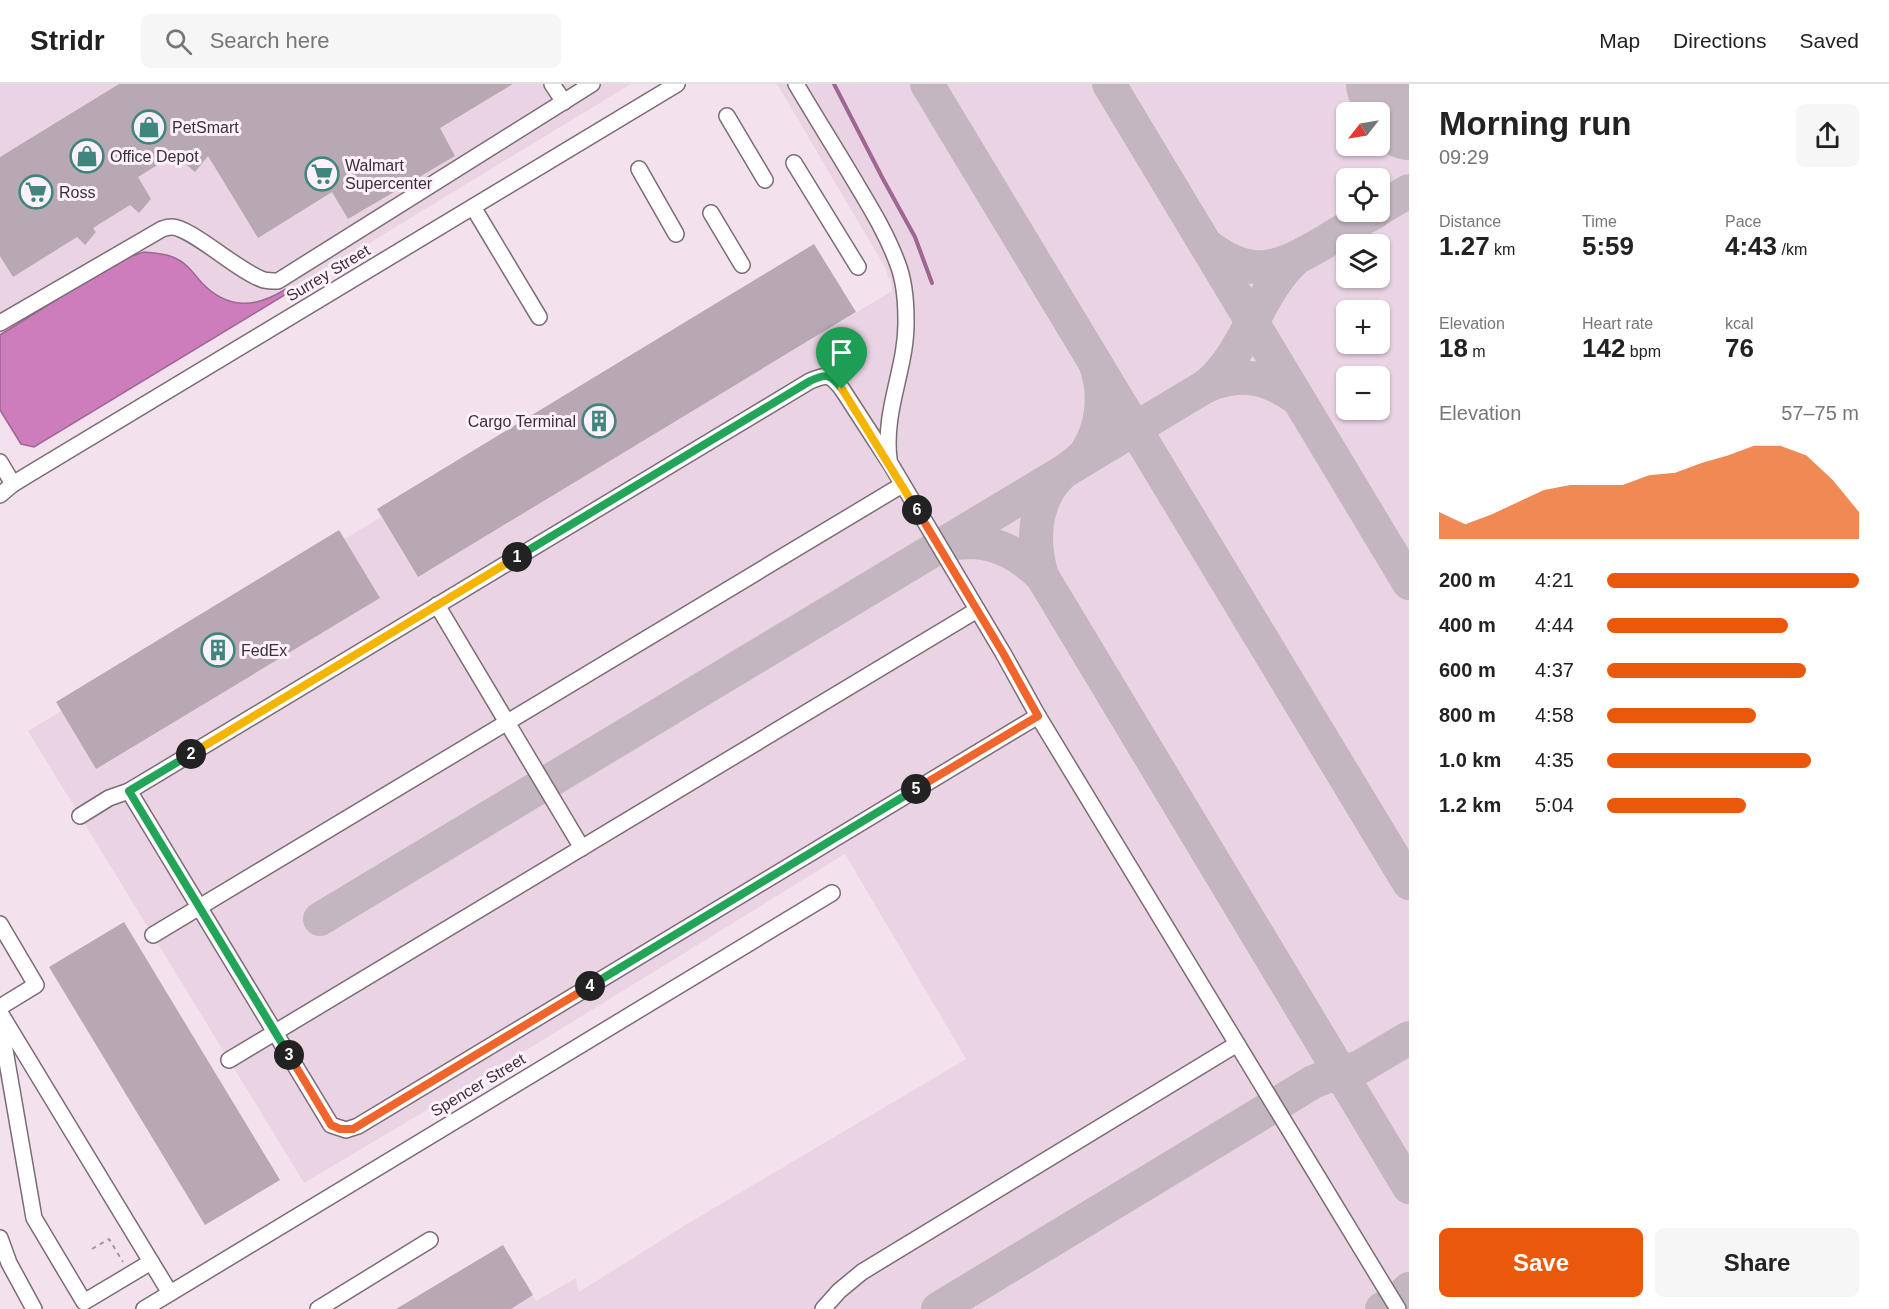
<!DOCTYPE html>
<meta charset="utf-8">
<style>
:root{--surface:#fff;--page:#f6f6f6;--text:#222;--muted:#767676;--line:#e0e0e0;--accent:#ea580c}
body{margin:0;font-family:Arial,sans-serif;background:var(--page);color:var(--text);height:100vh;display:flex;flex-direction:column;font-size:22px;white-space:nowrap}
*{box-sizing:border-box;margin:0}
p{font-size:20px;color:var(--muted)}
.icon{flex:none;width:33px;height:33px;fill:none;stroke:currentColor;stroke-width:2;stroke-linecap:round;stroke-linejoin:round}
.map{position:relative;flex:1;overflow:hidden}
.side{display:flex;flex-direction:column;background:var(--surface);width:480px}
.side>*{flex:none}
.needle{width:39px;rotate:239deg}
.buttons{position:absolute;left:1336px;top:18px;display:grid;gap:12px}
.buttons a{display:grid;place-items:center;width:54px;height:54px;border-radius:9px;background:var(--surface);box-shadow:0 2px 4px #0004;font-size:30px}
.pin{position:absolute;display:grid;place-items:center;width:51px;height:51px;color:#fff;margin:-62px -26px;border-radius:50% 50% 50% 0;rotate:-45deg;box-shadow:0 0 6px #0007}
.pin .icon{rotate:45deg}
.km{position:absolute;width:30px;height:30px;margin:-15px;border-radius:50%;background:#222;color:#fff;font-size:16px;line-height:30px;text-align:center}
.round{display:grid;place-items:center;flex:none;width:63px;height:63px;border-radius:9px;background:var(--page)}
.overview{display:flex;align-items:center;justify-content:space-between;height:102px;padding:0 30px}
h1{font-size:33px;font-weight:700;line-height:45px}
.stats{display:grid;grid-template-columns:repeat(3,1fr);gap:9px;height:102px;padding:6px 30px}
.stats div{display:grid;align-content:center}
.stats b{font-size:26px;font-weight:700}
.stats small{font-size:16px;font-weight:400}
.stats p{font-size:16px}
.chart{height:168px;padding:12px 30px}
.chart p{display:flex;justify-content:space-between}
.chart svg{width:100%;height:108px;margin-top:6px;fill:var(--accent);opacity:.7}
.cta{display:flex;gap:12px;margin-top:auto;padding:12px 30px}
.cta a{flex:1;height:69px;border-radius:9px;background:var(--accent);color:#fff;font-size:24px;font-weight:700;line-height:69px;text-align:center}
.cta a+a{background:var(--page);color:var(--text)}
ul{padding:0 30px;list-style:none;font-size:20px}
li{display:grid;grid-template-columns:96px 72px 1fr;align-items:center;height:45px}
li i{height:15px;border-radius:8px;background:var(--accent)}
header{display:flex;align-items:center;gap:36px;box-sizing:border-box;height:84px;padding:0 30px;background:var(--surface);border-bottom:2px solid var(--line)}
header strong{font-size:28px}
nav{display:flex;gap:33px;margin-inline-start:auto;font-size:21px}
.search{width:420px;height:54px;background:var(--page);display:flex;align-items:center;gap:15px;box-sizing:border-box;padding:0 21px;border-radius:9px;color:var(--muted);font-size:22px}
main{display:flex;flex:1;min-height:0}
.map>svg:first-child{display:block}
.built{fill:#ead4e4;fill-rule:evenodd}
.water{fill:#cd7dbb;stroke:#a06693;stroke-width:1.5}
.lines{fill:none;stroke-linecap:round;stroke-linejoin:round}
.stream{stroke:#a06693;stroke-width:4}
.taxiway{stroke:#c4b6c0;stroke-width:34}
.runway{stroke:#c4b6c0;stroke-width:86}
.building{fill:#b8a8b4}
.minor-casing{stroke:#7b6d77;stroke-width:18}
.path{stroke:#a397a0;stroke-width:2;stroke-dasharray:4.5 4.5;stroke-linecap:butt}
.minor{stroke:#fff;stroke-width:15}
.split-1-casing{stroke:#fff;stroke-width:12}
.split-2-casing{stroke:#fff;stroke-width:12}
.split-3-casing{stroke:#fff;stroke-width:12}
.split-4-casing{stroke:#fff;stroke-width:12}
.split-5-casing{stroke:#fff;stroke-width:12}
.split-6-casing{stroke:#fff;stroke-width:12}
.split-7-casing{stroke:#fff;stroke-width:12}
.split-1{stroke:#22a559;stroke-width:8}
.split-2{stroke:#f5b400;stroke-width:8}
.split-3{stroke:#22a559;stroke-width:8}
.split-4{stroke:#f0652b;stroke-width:8}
.split-5{stroke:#22a559;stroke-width:8}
.split-6{stroke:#f0652b;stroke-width:8}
.split-7{stroke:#f5b400;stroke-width:8}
.labels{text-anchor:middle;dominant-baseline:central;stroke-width:6;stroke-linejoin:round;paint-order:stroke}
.poi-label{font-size:16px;fill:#383237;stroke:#fef1fa;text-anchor:start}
.street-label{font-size:16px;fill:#383237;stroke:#fef1fa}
</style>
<header>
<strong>Stridr</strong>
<div class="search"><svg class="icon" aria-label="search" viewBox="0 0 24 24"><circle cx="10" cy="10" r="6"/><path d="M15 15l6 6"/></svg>Search here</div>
<nav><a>Map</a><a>Directions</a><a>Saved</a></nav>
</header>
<main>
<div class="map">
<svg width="1409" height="1225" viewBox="0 0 1409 1225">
<rect width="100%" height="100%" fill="#f3e2ee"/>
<!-- built -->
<g class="built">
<polygon points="0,0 631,0 34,363 21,360 0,326"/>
<path d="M777,0h632v1225h-898l21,-13 4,5 40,-23 3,14 108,-68 279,-165 -121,-205 -354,218 -187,111 -276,-452 353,-214 36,59 475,-285 -2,-13h-2l-2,-9zM1347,28h33v34h-33zM1347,94h33v34h-33zM1347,160h33v34h-33zM1347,226h33v34h-33zM1347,292h33v34h-33z"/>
</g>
<!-- water -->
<path class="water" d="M144,168c10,1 21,1 31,6 12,5 19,16 27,25 26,27 54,25 84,6l2,4 -254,154 -13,-3 -21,-34v-75l120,-75z"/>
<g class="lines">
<!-- stream -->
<polyline class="stream" points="834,0 883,95 915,153 932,199"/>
<!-- taxiway -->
<g class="taxiway">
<polyline points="927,0 1409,799"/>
<polyline points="1109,0 1409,499"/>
<polyline points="1380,124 1409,107"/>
<path d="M1205,160c45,36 72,26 118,-1 17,-11 34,-21 52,-31"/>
<path d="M1096,281c10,29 7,62 -10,88 -8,10 -19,15 -28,24 -25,27 -26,66 -16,99l367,611"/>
<path d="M1206,302c35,-15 62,-9 92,13"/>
<path d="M945,459c10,1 19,-1 29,-1 28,2 48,15 68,34"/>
<path d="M320,835l886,-533c40,-32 50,-90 88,-126"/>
<polyline points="938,1225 1313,998 1326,993 1360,983 1409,954"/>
<polyline points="1382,1225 1395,1219 1409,1205"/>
</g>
<!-- runway -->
<polyline class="runway" points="1389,0 1409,33"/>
</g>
<!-- building -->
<g class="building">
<polygon points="119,0 513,0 440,44 455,72 348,135 332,108 258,154 208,72 195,88 181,76 177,69 138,93 151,115 139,129 130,121 93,144 96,148 85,161 77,153 13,193 0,172 0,73"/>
<polygon points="814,160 856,228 418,493 377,425"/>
<polygon points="339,446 380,514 96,685 56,618"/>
<polygon points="124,838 280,1096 205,1141 49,883"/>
<polygon points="503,1161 533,1211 511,1225 396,1225"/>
</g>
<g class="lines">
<!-- minor casing -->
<g class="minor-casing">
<g id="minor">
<polyline points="552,0 564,18"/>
<path d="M796,0c20,34 41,67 61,101 15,25 30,50 40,77 7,17 9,39 9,58 1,48 -23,89 -17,139"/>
<polyline points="727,32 765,96"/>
<polyline points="794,79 858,183"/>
<polyline points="639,85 676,150"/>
<polyline points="473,123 539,233"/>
<polyline points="711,129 742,181"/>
<path d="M0,239l162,-94c3,-1 6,-2 9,-2 19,-1 69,46 93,53 4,1 10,1 14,1l314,-197"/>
<polyline points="0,378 13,400"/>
<polyline points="0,411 13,400 31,389 677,0"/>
<polyline points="437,521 582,764"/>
<polyline points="129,707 331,1041 346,1046 358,1042 1038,632"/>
<path d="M80,732l29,-18 20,-7 681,-410c17,-7 20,-7 32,8l48,74 113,190 35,63 360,593"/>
<polyline points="0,840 36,901 0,923"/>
<polyline points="153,851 902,401"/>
<polyline points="2,932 170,1209"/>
<polyline points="0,937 34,1134 84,1218 151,1178"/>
<polyline points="229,976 977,526"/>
<polyline points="0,1154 9,1179 34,1225"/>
<polyline points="144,1225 832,809"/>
<polyline points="318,1225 430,1156"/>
<polyline points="823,1225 839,1207 862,1188 1237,960"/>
</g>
</g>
<!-- path -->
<polyline class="path" points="92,1165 109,1155 123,1178"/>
<!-- minor -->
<use href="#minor" class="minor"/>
</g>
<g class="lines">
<!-- split-1 casing -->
<g class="split-1-casing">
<path id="split-1" d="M517,473l293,-176c17,-8 20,-7 32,8"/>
</g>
<!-- split-2 casing -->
<g class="split-2-casing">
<polyline id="split-2" points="191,670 517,473"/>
</g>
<!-- split-3 casing -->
<g class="split-3-casing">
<polyline id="split-3" points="191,670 129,707 289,971"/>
</g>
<!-- split-4 casing -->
<g class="split-4-casing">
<polyline id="split-4" points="289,971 331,1041 340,1045 353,1045 590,902"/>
</g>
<!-- split-5 casing -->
<g class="split-5-casing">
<polyline id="split-5" points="590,902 916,705"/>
</g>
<!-- split-6 casing -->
<g class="split-6-casing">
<polyline id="split-6" points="916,705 1038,632 1003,569 917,426"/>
</g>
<!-- split-7 casing -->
<g class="split-7-casing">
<polyline id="split-7" points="842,305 917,426"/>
</g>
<!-- split-1 -->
<use href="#split-1" class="split-1"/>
<!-- split-2 -->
<use href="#split-2" class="split-2"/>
<!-- split-3 -->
<use href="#split-3" class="split-3"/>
<!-- split-4 -->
<use href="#split-4" class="split-4"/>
<!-- split-5 -->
<use href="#split-5" class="split-5"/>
<!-- split-6 -->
<use href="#split-6" class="split-6"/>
<!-- split-7 -->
<use href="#split-7" class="split-7"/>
</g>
<!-- icons -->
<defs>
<g id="shop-ring" transform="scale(1.725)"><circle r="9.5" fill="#fef1fa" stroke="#3f867e" stroke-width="1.5"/><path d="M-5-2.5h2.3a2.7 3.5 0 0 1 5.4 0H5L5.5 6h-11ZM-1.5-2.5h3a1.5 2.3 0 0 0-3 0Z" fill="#3f867e"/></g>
<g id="supermarket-ring" transform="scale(1.725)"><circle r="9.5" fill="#fef1fa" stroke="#3f867e" stroke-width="1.5"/><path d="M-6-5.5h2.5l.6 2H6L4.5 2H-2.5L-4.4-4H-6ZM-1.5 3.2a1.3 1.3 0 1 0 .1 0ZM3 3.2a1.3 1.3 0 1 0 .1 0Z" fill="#3f867e"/></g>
<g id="building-ring" transform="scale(1.725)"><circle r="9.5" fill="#fef1fa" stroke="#3f867e" stroke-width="1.5"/><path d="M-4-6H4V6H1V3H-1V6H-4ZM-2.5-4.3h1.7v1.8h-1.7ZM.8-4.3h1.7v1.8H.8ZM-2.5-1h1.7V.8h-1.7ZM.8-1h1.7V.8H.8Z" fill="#3f867e"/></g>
</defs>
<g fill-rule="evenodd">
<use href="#shop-ring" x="149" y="43"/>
<use href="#shop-ring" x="87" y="72"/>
<use href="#supermarket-ring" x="322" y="90"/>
<use href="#supermarket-ring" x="36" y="108"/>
<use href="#building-ring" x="599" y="337"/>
<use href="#building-ring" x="218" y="566"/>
</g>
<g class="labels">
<!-- poi labels -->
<g class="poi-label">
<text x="172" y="43">PetSmart</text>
<text x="110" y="72">Office Depot</text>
<text x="345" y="81">Walmart<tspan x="345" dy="18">Supercenter</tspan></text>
<text x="59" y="108">Ross</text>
<text x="576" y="337" text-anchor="end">Cargo Terminal</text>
<text x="241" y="566">FedEx</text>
</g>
<!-- street labels -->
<g class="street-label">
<text transform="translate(328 189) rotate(-31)">Surrey Street</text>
<text transform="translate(478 1001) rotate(-31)">Spencer Street</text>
</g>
</g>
</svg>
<div class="buttons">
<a><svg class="needle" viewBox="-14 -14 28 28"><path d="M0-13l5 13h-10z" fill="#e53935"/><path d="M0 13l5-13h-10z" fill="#767676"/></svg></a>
<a><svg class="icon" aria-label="locate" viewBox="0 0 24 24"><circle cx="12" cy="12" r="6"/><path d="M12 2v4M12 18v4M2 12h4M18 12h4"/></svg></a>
<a><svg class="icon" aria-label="layers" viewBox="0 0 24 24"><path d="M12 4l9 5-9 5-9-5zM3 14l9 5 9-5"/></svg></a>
<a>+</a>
<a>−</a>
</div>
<div class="pin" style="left:842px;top:305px;background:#1e9e55"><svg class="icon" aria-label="arrive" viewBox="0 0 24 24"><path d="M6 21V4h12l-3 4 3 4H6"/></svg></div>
<b class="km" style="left:517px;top:473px">1</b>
<b class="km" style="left:191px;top:670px">2</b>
<b class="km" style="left:289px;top:971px">3</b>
<b class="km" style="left:590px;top:902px">4</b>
<b class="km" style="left:916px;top:705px">5</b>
<b class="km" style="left:917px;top:426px">6</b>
</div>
<section class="side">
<div class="overview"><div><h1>Morning run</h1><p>09:29</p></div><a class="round"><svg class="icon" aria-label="share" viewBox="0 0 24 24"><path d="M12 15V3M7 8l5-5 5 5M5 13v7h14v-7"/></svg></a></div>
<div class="stats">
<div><p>Distance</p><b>1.27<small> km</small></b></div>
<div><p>Time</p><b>5:59</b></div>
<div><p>Pace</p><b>4:43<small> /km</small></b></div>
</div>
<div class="stats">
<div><p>Elevation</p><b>18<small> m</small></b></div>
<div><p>Heart rate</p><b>142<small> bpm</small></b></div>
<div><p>kcal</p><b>76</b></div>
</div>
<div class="chart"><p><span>Elevation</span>57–75 m</p>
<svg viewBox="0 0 160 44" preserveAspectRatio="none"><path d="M0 44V33L10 38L20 34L30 29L40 24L50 22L60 22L70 22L80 18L90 17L100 13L110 10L120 6L130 6L140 10L150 20L160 33V44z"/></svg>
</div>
<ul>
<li><b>200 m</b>4:21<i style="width:100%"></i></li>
<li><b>400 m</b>4:44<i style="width:72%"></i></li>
<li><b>600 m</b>4:37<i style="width:79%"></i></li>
<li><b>800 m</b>4:58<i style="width:59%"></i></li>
<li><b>1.0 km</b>4:35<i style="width:81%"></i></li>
<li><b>1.2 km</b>5:04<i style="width:55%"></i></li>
</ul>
<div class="cta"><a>Save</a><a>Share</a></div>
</section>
</main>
